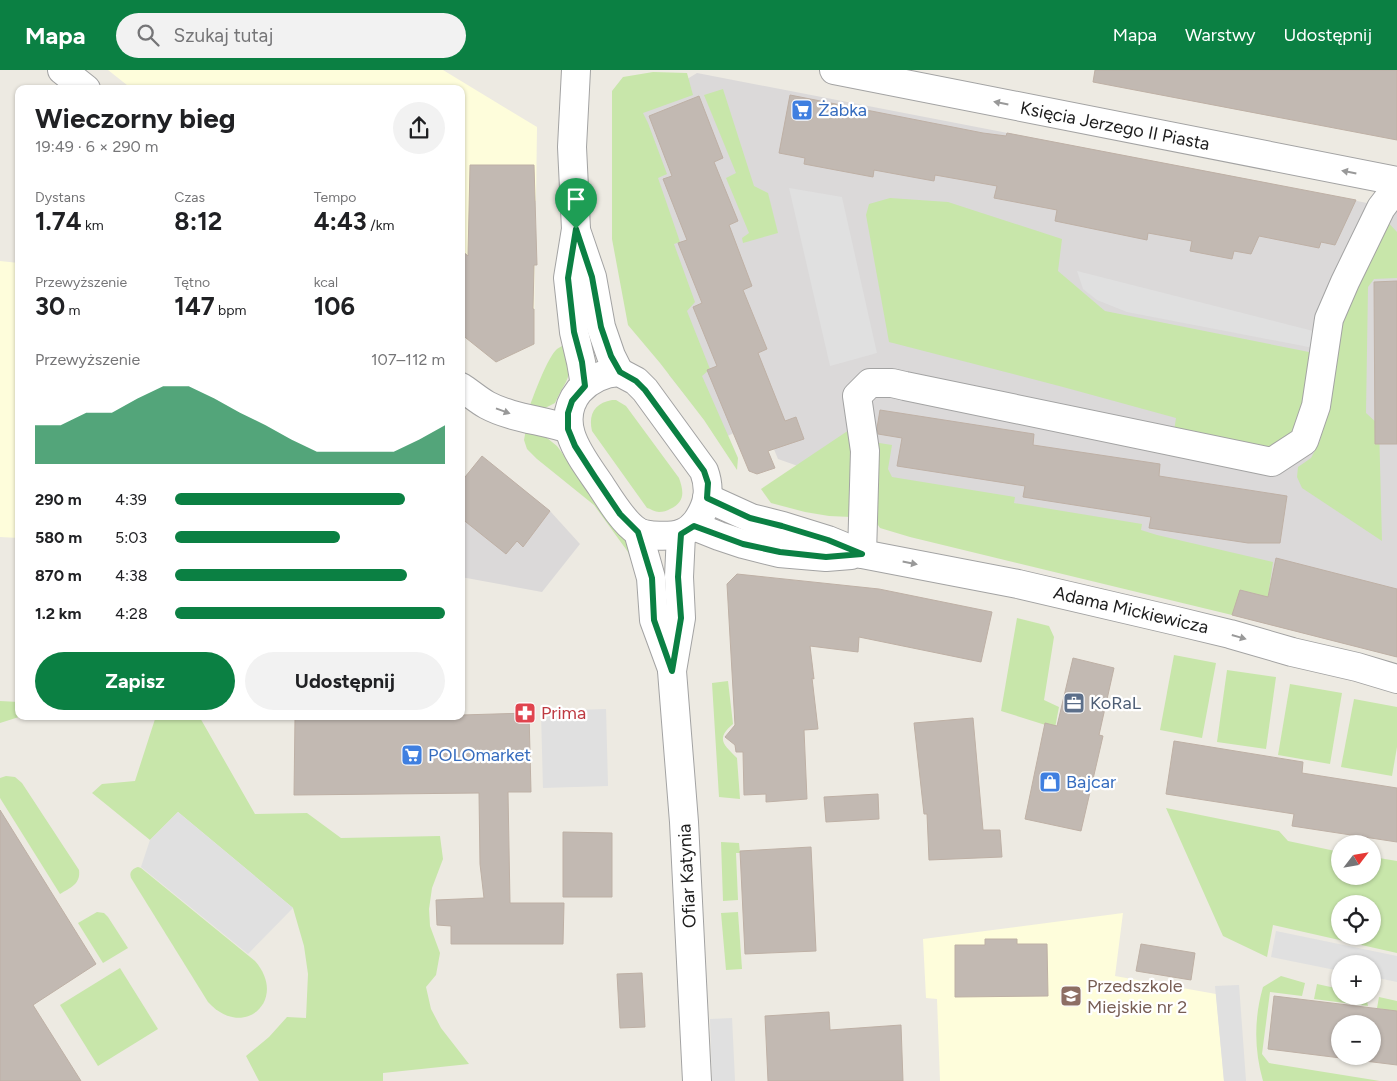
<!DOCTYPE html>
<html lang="pl">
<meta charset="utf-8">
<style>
:root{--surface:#fff;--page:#f2f2f2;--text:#202124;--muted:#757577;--accent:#0b8043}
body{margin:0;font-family:Figtree,sans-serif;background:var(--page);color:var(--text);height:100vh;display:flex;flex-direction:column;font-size:19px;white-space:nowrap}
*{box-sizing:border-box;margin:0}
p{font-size:16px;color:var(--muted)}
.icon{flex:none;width:28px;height:28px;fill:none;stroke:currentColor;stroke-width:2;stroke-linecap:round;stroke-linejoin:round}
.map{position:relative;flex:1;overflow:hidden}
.drawer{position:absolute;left:15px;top:15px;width:450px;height:635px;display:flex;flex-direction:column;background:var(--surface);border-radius:10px;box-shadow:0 1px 4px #0004}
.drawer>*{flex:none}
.needle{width:32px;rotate:59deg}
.controls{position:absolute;left:1331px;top:765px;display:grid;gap:10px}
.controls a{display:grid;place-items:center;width:50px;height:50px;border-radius:50%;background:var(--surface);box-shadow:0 1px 4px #0004;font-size:25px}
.pin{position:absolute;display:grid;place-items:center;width:42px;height:42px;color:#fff;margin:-51px -21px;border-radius:50% 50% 50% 0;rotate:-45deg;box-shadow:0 0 5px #0007}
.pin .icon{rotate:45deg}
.round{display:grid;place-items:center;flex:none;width:52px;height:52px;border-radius:26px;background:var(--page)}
.summary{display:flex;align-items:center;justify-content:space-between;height:85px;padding:0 20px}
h1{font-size:28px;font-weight:700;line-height:38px}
.figures{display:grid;grid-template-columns:repeat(3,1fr);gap:8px;height:85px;padding:5px 20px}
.figures div{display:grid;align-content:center}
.figures b{font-size:25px;font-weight:700}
.figures small{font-size:14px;font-weight:400}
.figures p{font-size:14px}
.chart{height:140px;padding:10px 20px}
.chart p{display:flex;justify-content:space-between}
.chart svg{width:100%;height:90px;margin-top:5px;fill:var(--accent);opacity:.7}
.action{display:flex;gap:10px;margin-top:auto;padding:10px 20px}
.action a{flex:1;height:58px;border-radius:30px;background:var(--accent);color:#fff;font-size:20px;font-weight:700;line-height:58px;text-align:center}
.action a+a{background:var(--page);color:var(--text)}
ul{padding:0 20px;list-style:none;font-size:16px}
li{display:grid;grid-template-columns:80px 60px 1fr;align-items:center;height:38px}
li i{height:12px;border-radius:6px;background:var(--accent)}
header{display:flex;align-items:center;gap:30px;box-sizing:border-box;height:70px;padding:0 25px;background:var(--accent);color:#fff}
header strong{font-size:24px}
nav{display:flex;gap:28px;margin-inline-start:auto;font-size:18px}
.search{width:350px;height:45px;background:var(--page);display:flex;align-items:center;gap:12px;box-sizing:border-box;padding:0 18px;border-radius:28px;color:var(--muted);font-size:19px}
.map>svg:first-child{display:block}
.residential{fill:#dbd9d9}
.education{fill:#fefddb}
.grass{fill:#c8e6aa;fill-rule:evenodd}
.parking{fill:#e0e0e0}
.building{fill:#c2b9b2;stroke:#beb0a5;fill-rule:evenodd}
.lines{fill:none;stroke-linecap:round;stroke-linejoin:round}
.minor-casing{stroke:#a3a3a3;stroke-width:30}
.minor{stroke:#fff;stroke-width:28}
.oneway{fill:#999}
.route-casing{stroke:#fff;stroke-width:10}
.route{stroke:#0b8043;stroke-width:6}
.labels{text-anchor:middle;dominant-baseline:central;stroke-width:4.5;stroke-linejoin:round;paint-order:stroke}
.shop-label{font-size:18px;fill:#366cbe;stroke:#fff;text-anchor:start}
.street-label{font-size:18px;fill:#1c1c1c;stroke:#fff}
.service-label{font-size:18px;fill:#4e5e75;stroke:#fff;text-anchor:start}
.health-label{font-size:18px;fill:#be3a42;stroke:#fff;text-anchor:start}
.education-label{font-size:18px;fill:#785e54;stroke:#fff;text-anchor:start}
</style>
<header>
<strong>Mapa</strong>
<div class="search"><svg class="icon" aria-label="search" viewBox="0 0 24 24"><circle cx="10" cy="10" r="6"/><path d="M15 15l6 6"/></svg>Szukaj tutaj</div>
<nav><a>Mapa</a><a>Warstwy</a><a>Udostępnij</a></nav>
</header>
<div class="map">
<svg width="1397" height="1011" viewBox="0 0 1397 1011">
<rect width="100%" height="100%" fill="#edeae2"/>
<!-- residential -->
<g class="residential">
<polygon points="697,3 1282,116 1397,139 1397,587 1232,545 1238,528 846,413 778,389 762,350 721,369 669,305 635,41"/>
<polygon points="482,386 550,441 580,474 542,522 461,507 461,412"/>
</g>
<!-- education -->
<g class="education">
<polygon points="108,0 443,0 537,57 536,131 535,131 534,274 496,292 461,264 461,19 132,19"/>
<polygon points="0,191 19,193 19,468 0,467"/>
<polygon points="1123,843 1115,906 1216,924 1224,1011 940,1011 937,929 926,928 923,869"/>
</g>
<!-- grass -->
<g class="grass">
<polygon points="653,2 687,3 693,25 643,43 648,53 667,104 658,108 680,172 674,174 695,232 687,241 710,299 702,306 738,388 737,400 704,350 660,293 628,255 612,169 612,21 623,7"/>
<polygon points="723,19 754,116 768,123 778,163 743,173 742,168 749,163 726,108 736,103 704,25"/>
<polygon points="890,128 948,132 1062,169 1058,201 1105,241 1314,283 1295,364 1277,380 1173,367 1176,348 1063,317 889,272 866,145 869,134"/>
<polygon points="1383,147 1397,162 1397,208 1374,209 1368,217 1366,343 1379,355 1382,471 1302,418 1297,407 1298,397 1311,388 1320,371 1343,235"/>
<path d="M567,273c2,13 5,27 -1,39 -4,7 -8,14 -11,21l-10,5h-16c5,-13 18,-50 28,-59 3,-2 7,-4 10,-6z"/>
<path d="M612,330h4l10,6 53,72c5,14 6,24 -9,31 -3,2 -7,3 -11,3 -4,0 -8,-3 -12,-4l-55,-77c-4,-17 3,-28 20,-31z"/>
<polygon points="526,359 542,364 557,376 629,474 634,499 628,482 594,435 537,389 527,379 524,370"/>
<polygon points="849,360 852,371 851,447 829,446 805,442 771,433 761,419"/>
<polygon points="873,372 892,375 888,399 892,407 1015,427 1014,433 1142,454 1141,460 1157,465 1273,492 1268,527 1241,520 1232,545 910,467 880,458 872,446"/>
<polygon points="1017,548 1049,556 1054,567 1044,630 1059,637 1055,658 1001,641"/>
<polygon points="1174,585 1216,593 1202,668 1160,660"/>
<polygon points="1227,600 1276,607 1266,679 1217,672"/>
<path d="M728,611l5,43c-18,15 -9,21 4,34l3,41 -21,-2 -7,-114z"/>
<polygon points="1290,614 1342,623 1330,694 1278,685"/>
<polygon points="1354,629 1397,637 1397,677 1392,706 1341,697"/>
<polygon points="0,631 19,632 19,646 22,646 0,653"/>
<polygon points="156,646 199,646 255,744 307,743 341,768 440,766 443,789 432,818 429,839 430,856 440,883 436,905 426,917 431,939 441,958 469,994 383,1003 383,1011 259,1011 246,986 269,967 287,947 306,948 308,904 304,876 293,838 178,742 150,770 92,723 102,714 135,711"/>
<path d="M6,706l9,1 7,6 57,87c2,14 -9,18 -19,24l-60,-96v-20z"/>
<path d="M1166,738l113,23 9,10 52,11v24h32l1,-19 24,4v92l-124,-28 -6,32 -44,-21zM1340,834h32v32h-32z"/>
<polygon points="721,772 739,773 740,783 736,783 738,830 723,831"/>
<path d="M138,797l3,1 114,93c34,39 -12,80 -47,41l-77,-124c-2,-6 1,-9 7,-11z"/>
<polygon points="97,842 104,843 108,847 128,878 103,893 78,853"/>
<polygon points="738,842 742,899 726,900 721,843"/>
<polygon points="120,898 158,959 98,996 60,935"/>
<path d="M1281,906l24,7 -3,13 -32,-4 -8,62 7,9 111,18h-117c-9,-31 -9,-63 0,-94z"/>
<polygon points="1317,914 1340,919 1340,926 1366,926 1368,936 1314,929"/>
<polygon points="1379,927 1397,931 1397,942 1377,938"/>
</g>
<!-- parking -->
<g class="parking">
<polygon points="789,118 842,127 877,283 830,296"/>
<polygon points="1077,201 1317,262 1314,278 1127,242 1097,230 1083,219"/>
<polygon points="606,639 608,716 543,718 541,641"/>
<polygon points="178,742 293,838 248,884 141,797 150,770"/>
<polygon points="1276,861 1397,886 1397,912 1373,907 1372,894 1340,894 1340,901 1271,887"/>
<polygon points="1239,915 1246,1011 1224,1011 1215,916"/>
<polygon points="732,948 735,1011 712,1011 710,949"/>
</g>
<!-- building -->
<g class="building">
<polygon points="1095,0 1397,0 1397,70 1093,12"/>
<polygon points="790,25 983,63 1006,66 1007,63 1356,130 1335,175 1321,172 1319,178 1259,166 1251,184 1234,181 1232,189 1190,181 1192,171 1148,163 1147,170 1055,151 1057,140 994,128 997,116 935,105 934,111 874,100 873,107 804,94 805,88 779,83"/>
<polygon points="699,26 723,88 714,92 738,151 729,155 752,216 743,220 767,279 758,283 785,351 796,347 804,369 768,381 775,398 757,404 749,401 707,300 717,296 693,237 702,233 678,173 687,170 663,109 672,106 649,46"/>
<polygon points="470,95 534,95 537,195 534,195 533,239 534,239 534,274 496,292 461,264 461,180 468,186"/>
<polygon points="1397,211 1397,374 1375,374 1374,212"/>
<polygon points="880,340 1034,364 1033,375 1160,394 1159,406 1287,426 1280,473 1248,473 1149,458 1151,447 1023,427 1025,416 897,396 902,368 878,364 877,358"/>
<polygon points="482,386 550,441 523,477 517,471 506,484 461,448 461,412"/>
<polygon points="1276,488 1397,519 1397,587 1232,545 1240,520 1268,527"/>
<polygon points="737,504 879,519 992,542 981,592 859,567 858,582 810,576 814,609 812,608 818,659 804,660 807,729 766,732 766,724 744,725 743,682 736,682 735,675 725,667 735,655 727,514"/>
<polygon points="1073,588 1114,598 1099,665 1103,666 1081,761 1025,749 1045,653 1057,656"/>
<polygon points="529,643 531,722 508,722 510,833 564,833 563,874 451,874 451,856 437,855 436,830 484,828 480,794 479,723 294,725 295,648 461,646 461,645"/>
<polygon points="973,648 983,760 1000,760 1002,787 929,790 927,744 924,744 914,653"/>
<polygon points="1174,671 1303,692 1302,703 1397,718 1397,772 1292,756 1294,744 1166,724"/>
<polygon points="878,724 879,749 826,752 824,727"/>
<polygon points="0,740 96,894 33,935 81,1011 0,1011"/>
<polygon points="563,762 612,763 612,827 563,827"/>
<polygon points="811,777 816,881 745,884 740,781"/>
<polygon points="985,869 1017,869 1017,874 1047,874 1048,926 955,927 955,875 985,875"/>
<polygon points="1141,874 1195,883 1191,910 1136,901"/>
<polygon points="642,903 645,957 620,958 617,904"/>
<path d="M1274,926l123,15v54l-129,-16zM1340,954h32v32h-32z"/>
<polygon points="829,942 830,960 901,955 903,1011 768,1011 765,946"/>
</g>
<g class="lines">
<!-- minor casing -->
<g class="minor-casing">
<g id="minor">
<polyline points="62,0 86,19"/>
<polyline points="576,0 572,77 576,159 568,208 574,262 581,292 585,315"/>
<polyline points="834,0 1397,111"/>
<polyline points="577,163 592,207 601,257 611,286 619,302"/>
<path d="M619,302l17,9 9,9 59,81c7,19 4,34 -7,50 -4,5 -9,10 -15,12 -9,4 -37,4 -45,-2 -13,-8 -27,-31 -36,-45 -18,-27 -49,-62 -22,-95 11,-12 25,-18 40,-19z"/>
<path d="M461,317c8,5 17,13 26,18 24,13 55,15 82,24"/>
<polyline points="707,428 751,448 783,456 828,470 862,484 1018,514 1172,550 1230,564 1292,582 1357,597 1397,609"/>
<polyline points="694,456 719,466 743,474 779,483 826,487 851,485"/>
<polyline points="638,462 651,508 654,550 672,599"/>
<polyline points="681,464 679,507 681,548 672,601 684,752 697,1011"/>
<polyline points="862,484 865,381 857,326 870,313 892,313 905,316 1272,392 1304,371 1316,336 1329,249 1345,212 1381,138 1397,117"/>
</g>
</g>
<!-- minor -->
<use href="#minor" class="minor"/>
</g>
<!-- one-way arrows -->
<defs><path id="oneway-solid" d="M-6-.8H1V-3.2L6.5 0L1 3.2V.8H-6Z" transform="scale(1.25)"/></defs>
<g class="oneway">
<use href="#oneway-solid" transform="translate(1001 33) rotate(-169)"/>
<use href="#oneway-solid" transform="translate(1349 102) rotate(-169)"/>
<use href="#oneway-solid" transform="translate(503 341) rotate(20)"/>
<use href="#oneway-solid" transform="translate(910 493) rotate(11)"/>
<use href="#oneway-solid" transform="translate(1239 567) rotate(16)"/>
</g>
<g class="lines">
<!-- route casing -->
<g class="route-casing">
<polygon id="route" points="576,159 592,207 601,257 611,286 620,302 636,311 645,320 704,401 708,413 707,428 750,448 782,456 828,470 862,484 826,487 780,482 743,474 694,456 681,464 678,507 681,548 672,601 654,550 652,508 638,462 620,444 595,407 575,376 568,359 568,343 572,331 585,316 582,292 574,262 568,208"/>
</g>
<!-- route -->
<use href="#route" class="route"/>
</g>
<!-- icons -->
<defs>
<g id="supermarket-square" transform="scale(1.125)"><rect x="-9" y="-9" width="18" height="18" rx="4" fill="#3f7fe0" stroke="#fff"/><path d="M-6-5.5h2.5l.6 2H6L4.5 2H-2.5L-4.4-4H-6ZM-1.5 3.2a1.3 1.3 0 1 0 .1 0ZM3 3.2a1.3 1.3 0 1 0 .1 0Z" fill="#fff"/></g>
<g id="office-square" transform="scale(1.125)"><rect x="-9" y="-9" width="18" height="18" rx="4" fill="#5c6f8a" stroke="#fff"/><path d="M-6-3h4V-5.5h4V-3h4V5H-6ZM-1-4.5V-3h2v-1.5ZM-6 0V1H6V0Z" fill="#fff"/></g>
<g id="pharmacy-square" transform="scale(1.125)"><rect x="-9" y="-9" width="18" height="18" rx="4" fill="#e0444e" stroke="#fff"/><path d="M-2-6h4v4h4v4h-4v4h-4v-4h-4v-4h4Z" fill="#fff"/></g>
<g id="shop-square" transform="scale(1.125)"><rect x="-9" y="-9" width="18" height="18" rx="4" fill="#3f7fe0" stroke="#fff"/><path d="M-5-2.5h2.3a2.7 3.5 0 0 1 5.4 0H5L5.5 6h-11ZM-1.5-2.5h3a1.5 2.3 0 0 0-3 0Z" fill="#fff"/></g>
<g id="school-square" transform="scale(1.125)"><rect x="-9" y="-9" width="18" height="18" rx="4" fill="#8d6e63" stroke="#fff"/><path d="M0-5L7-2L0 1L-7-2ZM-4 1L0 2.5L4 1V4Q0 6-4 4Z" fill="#fff"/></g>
</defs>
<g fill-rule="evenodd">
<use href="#supermarket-square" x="802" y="40"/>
<use href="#office-square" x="1074" y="633"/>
<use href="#pharmacy-square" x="525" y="643"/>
<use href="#supermarket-square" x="412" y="685"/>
<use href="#shop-square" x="1050" y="712"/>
<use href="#school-square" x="1071" y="926"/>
</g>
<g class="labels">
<!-- shop labels -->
<g class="shop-label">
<text x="818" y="40">Żabka</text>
<text x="428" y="685">POLOmarket</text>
<text x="1066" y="712">Bajcar</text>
</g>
<!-- street labels -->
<g class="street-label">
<text transform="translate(1115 56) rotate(11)">Księcia Jerzego II Piasta</text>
<text transform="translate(1131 540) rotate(13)">Adama Mickiewicza</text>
<text transform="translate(687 806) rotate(-93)">Ofiar Katynia</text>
</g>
<!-- service labels -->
<g class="service-label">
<text x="1090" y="633">KoRaL</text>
</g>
<!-- health labels -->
<g class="health-label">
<text x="541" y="643">Prima</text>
</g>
<!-- education labels -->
<g class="education-label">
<text x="1087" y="916">Przedszkole<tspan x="1087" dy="21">Miejskie nr 2</tspan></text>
</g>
</g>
</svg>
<div class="controls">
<a><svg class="needle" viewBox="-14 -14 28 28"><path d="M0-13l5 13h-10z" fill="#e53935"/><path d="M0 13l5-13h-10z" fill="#757577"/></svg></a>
<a><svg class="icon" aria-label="locate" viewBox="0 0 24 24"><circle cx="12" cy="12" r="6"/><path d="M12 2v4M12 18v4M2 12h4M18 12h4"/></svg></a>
<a>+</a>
<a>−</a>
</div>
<div class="pin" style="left:576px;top:159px;background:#1e9e55"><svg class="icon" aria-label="arrive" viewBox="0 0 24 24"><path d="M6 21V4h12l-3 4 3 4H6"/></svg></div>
<section class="drawer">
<div class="summary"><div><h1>Wieczorny bieg</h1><p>19:49 · 6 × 290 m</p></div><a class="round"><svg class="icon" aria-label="share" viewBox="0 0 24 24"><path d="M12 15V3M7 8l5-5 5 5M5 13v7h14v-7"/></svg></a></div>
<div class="figures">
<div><p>Dystans</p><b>1.74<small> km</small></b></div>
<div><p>Czas</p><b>8:12</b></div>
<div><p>Tempo</p><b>4:43<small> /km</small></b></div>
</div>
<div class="figures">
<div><p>Przewyższenie</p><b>30<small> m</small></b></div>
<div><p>Tętno</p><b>147<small> bpm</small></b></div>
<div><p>kcal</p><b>106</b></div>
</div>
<div class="chart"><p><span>Przewyższenie</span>107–112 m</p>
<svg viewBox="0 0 160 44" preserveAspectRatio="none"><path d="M0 44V25L10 25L20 19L30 19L40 12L50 6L60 6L70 12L80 19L90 25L100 32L110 38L120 38L130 38L140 38L150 32L160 25V44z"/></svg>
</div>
<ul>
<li><b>290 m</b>4:39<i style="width:85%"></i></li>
<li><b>580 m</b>5:03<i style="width:61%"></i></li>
<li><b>870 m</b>4:38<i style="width:86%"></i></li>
<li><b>1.2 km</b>4:28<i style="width:100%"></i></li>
</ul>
<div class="action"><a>Zapisz</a><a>Udostępnij</a></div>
</section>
</div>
